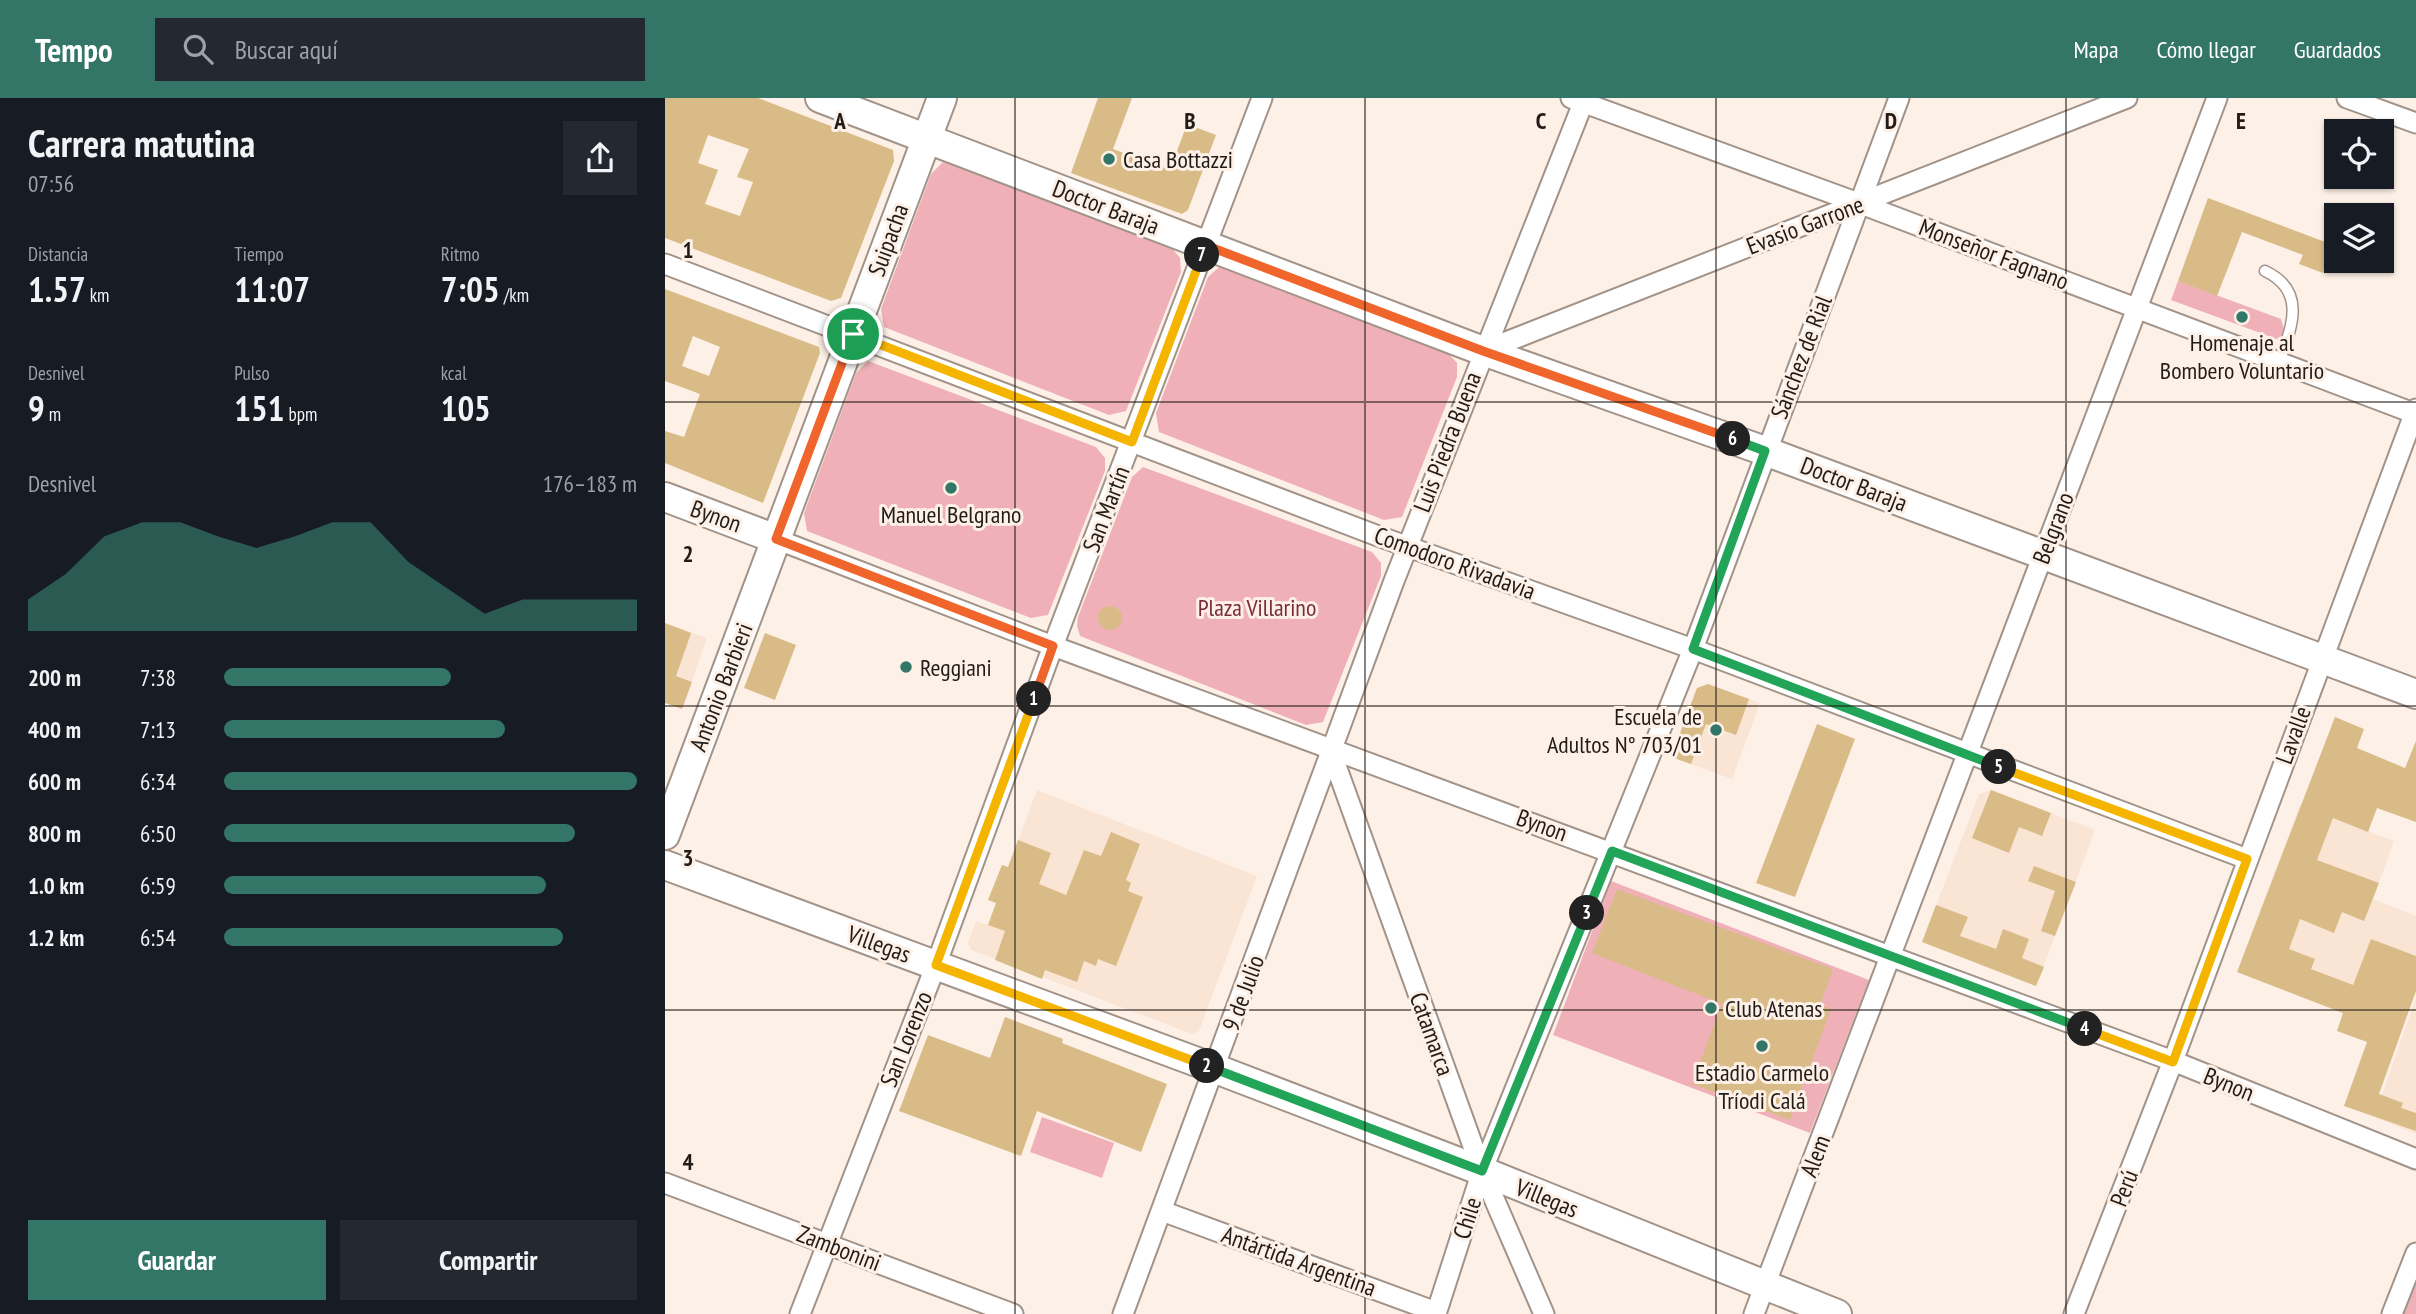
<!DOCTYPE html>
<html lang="es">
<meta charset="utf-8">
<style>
:root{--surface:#171b24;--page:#242831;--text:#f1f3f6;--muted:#9ea1a6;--accent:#337566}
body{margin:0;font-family:"PT Sans Narrow",sans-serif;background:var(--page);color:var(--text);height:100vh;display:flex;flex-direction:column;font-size:26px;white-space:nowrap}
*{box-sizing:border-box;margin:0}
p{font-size:23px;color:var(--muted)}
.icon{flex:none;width:38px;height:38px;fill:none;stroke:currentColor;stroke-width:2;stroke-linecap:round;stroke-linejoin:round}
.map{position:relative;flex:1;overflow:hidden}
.side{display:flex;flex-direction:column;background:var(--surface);width:665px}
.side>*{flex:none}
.fabs{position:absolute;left:1659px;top:21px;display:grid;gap:14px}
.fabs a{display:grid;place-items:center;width:70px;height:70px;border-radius:0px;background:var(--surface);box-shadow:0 2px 5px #0004;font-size:35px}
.pin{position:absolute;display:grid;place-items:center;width:60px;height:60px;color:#fff;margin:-30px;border:4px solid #fff;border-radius:50%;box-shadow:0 2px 7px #0007}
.km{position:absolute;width:35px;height:35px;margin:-18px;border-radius:50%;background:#222;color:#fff;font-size:19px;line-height:35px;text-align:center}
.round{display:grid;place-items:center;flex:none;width:74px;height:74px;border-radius:0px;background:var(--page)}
.summary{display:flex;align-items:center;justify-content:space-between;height:119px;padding:0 28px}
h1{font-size:38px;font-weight:700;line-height:52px}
.figures{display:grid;grid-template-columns:repeat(3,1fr);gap:10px;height:119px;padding:7px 28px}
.figures div{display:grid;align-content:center}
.figures b{font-size:35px;font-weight:700}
.figures small{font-size:19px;font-weight:400}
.figures p{font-size:19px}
.chart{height:196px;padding:14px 28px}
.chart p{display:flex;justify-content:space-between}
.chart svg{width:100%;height:126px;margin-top:7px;fill:var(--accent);opacity:.7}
.button{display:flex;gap:14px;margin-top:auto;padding:14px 28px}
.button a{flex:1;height:80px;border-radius:0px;background:var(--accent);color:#fff;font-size:28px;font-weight:700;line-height:80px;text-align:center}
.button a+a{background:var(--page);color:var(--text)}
ul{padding:0 28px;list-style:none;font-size:23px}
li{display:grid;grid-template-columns:112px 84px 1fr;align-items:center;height:52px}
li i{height:18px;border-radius:9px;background:var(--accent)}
header{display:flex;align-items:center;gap:42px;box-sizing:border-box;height:98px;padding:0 35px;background:var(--accent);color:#fff}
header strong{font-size:33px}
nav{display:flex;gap:38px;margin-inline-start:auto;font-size:24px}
.search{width:490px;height:63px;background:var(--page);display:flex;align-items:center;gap:18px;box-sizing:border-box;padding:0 24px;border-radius:0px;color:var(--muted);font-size:26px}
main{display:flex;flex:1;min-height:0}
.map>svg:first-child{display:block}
.built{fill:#fae4d4}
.green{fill:#f0b0b8}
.building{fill:#d9bb87;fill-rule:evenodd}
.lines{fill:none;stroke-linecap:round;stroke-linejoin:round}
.lane-casing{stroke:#a29389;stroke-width:13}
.street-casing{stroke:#a29389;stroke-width:23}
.secondary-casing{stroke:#a29389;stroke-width:32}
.lane{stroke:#fff;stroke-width:10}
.street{stroke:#fff;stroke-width:19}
.secondary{stroke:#fff;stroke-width:28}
.split-1-casing{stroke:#fff;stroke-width:14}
.split-2-casing{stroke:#fff;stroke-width:14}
.split-3-casing{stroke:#fff;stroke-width:14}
.split-4-casing{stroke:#fff;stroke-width:14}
.split-5-casing{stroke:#fff;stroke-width:14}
.split-6-casing{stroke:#fff;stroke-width:14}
.split-7-casing{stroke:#fff;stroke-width:14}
.split-8-casing{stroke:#fff;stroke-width:14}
.split-1{stroke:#f0652b;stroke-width:9}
.split-2{stroke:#f5b400;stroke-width:9}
.split-3{stroke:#22a559;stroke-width:9}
.split-4{stroke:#22a559;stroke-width:9}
.split-5{stroke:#f5b400;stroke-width:9}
.split-6{stroke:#22a559;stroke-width:9}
.split-7{stroke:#f0652b;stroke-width:9}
.split-8{stroke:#f5b400;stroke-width:9}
.grid{fill:none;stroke:#221c18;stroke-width:2;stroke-opacity:0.55}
.poi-dot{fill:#337566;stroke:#fdf0e7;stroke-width:2.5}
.labels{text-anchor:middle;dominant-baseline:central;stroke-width:6;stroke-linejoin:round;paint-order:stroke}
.poi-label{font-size:24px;fill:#221c18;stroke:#fdf0e7;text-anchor:start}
.street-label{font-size:24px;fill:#221c18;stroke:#fdf0e7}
.park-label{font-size:24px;fill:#792d3c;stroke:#fdf0e7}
.grid-label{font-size:23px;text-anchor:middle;font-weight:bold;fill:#221c18;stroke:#fdf0e7;stroke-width:6;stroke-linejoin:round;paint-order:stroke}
</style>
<header>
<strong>Tempo</strong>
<div class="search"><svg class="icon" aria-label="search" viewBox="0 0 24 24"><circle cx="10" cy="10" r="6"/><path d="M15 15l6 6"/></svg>Buscar aquí</div>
<nav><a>Mapa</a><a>Cómo llegar</a><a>Guardados</a></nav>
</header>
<main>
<section class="side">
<div class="summary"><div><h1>Carrera matutina</h1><p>07:56</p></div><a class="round"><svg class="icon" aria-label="share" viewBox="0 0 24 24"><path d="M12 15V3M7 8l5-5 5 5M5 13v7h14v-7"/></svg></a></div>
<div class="figures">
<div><p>Distancia</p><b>1.57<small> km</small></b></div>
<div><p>Tiempo</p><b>11:07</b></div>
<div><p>Ritmo</p><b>7:05<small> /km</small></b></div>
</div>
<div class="figures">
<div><p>Desnivel</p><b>9<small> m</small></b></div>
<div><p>Pulso</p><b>151<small> bpm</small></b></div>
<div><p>kcal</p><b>105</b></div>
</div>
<div class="chart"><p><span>Desnivel</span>176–183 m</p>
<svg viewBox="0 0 160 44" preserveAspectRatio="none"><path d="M0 44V33L10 24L20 11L30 6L40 6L50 11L60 15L70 11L80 6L90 6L100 20L110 29L120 38L130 33L140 33L150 33L160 33V44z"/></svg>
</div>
<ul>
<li><b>200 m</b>7:38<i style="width:55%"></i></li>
<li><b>400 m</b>7:13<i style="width:68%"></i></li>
<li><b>600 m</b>6:34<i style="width:100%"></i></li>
<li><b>800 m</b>6:50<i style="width:85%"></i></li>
<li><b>1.0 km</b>6:59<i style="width:78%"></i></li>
<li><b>1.2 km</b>6:54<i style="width:82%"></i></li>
</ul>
<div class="button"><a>Guardar</a><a>Compartir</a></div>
</section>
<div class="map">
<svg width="1751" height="1216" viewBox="0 0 1751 1216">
<rect width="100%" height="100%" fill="#fdf0e7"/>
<!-- built -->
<g class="built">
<polygon points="0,525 42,540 17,611"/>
<polygon points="1043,586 1095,605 1067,681 1006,659 1032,590"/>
<polygon points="372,692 592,778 534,933 527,936 306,852 303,845 311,823 323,827 331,805 323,802 337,767 343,769"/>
<polygon points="1326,692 1430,732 1371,888 1257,844 1314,696"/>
<polygon points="1635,707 1729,743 1708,801 1751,818 1751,858 1706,842 1678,915 1572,874"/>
<polygon points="1751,900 1751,1036 1709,1019"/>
</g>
<!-- green -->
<g class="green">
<polygon points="278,64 506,149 515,160 516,174 461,313 444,317 219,229 216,211 266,76"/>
<polygon points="554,169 783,255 792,265 792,279 737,419 719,422 494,334 491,315 543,179"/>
<polygon points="1513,183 1616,221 1620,235 1617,243 1506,202"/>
<polygon points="203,263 431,349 440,360 440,373 383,517 366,520 142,433 139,415 191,275"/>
<polygon points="478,369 707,454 716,465 716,478 658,624 641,627 415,538 412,528 413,519 467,379"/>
<polygon points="946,783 1204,882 1145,1035 888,937"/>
<polygon points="377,1019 449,1045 437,1080 365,1054"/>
<polygon points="1751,1174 1751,1216 1735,1216"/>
</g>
<!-- building -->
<g class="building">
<path d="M0,0h93l135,52 1,11 -53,137 -10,3 -166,-63zM43,37l41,14 -12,28 16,5 -13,34 -35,-12 13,-34 -20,-7z"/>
<polygon points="433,0 467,0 448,51 505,72 522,26 551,37 523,112 517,116 406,75"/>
<polygon points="1543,100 1668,147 1658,175 1634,166 1638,157 1577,134 1552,198 1513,183"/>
<path d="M0,191l154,58 1,6 -57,150 -98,-40v-32l19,6 16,-43 -35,-13zM28,238l27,11 -11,29 -27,-10z"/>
<circle cx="445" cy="520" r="12"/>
<polygon points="0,525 26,535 11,578 27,584 17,611 0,605"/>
<polygon points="100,535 131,547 110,602 79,590"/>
<polygon points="1043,586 1084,601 1071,637 1041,626 1026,666 1006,659 1032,590"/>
<polygon points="1670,619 1699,631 1692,650 1740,670 1751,643 1751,724 1712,710 1703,734 1668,720 1652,762 1714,785 1699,823 1677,814 1669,835 1635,821 1624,851 1650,861 1646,871 1688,887 1706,841 1751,858 1751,893 1714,996 1738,1005 1736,1010 1751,1015 1751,1033 1679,1008 1702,944 1672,933 1678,915 1572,874"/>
<polygon points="1152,626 1190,641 1130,799 1091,785"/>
<polygon points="1326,692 1386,715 1377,738 1354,729 1344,755 1307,740"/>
<polygon points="446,734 475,746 461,782 466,785 463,793 478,799 451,868 433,861 431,868 419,863 412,884 380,872 377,881 330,862 340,833 323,827 331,805 323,802 337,767 343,769 353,742 386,755 374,786 401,797 419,752 436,758"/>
<polygon points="1369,768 1411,784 1390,838 1376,833 1390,793 1363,783"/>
<polygon points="952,791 1168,871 1155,907 1166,911 1125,1022 1027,986 1057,906 927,855"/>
<polygon points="1271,807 1303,819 1295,838 1331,851 1338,831 1364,841 1357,860 1379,869 1371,888 1257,844"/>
<polygon points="340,919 398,941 397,945 502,986 476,1054 372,1013 356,1058 234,1013 263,937 325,960"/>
</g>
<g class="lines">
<!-- lane casing -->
<g class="lane-casing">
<path id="lane" d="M1600,173c42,20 27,56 14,91"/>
</g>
<!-- street casing -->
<g class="street-casing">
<g id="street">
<polyline points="906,0 1196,106 1751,316"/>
<polyline points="1682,0 1751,25"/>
<polyline points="0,166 713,438 1028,551 1582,761"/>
<polyline points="818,253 1462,0"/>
<polyline points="111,441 388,548 1508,963 1751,1061"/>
<polyline points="665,651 817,1073 879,1216"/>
<polyline points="0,1085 348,1216"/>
<polyline points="497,1113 771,1214"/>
<polyline points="135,1216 271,867 388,548 597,0"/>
<polyline points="458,1216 729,483 920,0"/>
<polyline points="771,1216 817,1073 1028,551 1234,0"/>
<polyline points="1089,1216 1552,0"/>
<polyline points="1409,1216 1508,963 1751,311"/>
<polyline points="1727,1216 1751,1155"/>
</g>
</g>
<!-- secondary casing -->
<g class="secondary-casing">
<g id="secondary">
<polyline points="155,0 818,253 1100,353 1751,596"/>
<polyline points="0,399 111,441"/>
<polyline points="0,737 277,0"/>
<polyline points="0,767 551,971 817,1073 1172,1216"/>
</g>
</g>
<!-- lane -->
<use href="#lane" class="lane"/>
<!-- street -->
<use href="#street" class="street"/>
<!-- secondary -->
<use href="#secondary" class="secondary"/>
</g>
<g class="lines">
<!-- split-1 casing -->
<g class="split-1-casing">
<polyline id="split-1" points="188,236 111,441 388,548 369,601"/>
</g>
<!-- split-2 casing -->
<g class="split-2-casing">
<polyline id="split-2" points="369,601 271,867 542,968"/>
</g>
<!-- split-3 casing -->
<g class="split-3-casing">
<polyline id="split-3" points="542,968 817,1073 922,815"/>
</g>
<!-- split-4 casing -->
<g class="split-4-casing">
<polyline id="split-4" points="922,815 947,753 1420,931"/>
</g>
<!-- split-5 casing -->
<g class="split-5-casing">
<polyline id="split-5" points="1334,669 1582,761 1508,964 1420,931"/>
</g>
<!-- split-6 casing -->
<g class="split-6-casing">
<polyline id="split-6" points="1068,341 1100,353 1028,551 1334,669"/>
</g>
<!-- split-7 casing -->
<g class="split-7-casing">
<polyline id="split-7" points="537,157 540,147 818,253 1068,341"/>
</g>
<!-- split-8 casing -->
<g class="split-8-casing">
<polyline id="split-8" points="188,236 467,344 537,157"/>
</g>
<!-- split-1 -->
<use href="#split-1" class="split-1"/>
<!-- split-2 -->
<use href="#split-2" class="split-2"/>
<!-- split-3 -->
<use href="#split-3" class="split-3"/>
<!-- split-4 -->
<use href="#split-4" class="split-4"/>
<!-- split-5 -->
<use href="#split-5" class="split-5"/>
<!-- split-6 -->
<use href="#split-6" class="split-6"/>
<!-- split-7 -->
<use href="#split-7" class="split-7"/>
<!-- split-8 -->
<use href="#split-8" class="split-8"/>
</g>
<!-- grid -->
<path class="grid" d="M350,0v1216M700,0v1216M1051,0v1216M1401,0v1216M0,304h1751M0,608h1751M0,912h1751"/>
<!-- markers -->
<g class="poi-dot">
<circle cx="444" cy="61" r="7"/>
<circle cx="1577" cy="219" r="7"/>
<circle cx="286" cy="390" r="7"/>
<circle cx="241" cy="569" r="7"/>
<circle cx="1051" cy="632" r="7"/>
<circle cx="1046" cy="910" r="7"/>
<circle cx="1097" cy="948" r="7"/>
</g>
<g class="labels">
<!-- poi labels -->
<g class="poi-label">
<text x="458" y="61">Casa Bottazzi</text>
<text x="1577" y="244" text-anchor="middle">Homenaje al<tspan x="1577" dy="28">Bombero Voluntario</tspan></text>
<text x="286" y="416" text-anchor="middle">Manuel Belgrano</text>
<text x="255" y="569">Reggiani</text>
<text x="1037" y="618" text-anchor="end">Escuela de<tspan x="1037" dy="28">Adultos N° 703/01</tspan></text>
<text x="1060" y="910">Club Atenas</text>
<text x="1097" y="974" text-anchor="middle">Estadio Carmelo<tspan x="1097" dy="28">Tríodi Calá</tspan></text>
</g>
<!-- street labels -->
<g class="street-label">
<text transform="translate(441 109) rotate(21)">Doctor Baraja</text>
<text transform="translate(1140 127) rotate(-21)">Evasio Garrone</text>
<text transform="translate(223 142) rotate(-70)">Suipacha</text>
<text transform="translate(1329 156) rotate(21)">Monseñor Fagnano</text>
<text transform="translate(1136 259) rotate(-69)">Sánchez de Rial</text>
<text transform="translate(782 344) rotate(-69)">Luis Piedra Buena</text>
<text transform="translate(1189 386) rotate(21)">Doctor Baraja</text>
<text transform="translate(441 411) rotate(-69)">San Martín</text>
<text transform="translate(51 418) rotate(20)">Bynon</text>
<text transform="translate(1388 430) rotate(-69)">Belgrano</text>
<text transform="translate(790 465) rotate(20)">Comodoro Rivadavia</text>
<text transform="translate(56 589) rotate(-69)">Antonio Barbieri</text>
<text transform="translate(1628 637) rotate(-70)">Lavalle</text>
<text transform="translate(877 727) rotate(20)">Bynon</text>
<text transform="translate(214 846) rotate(20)">Villegas</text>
<text transform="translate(578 895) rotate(-70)">9 de Julio</text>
<text transform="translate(767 936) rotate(70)">Catamarca</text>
<text transform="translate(241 941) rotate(-68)">San Lorenzo</text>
<text transform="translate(1564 986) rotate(22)">Bynon</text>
<text transform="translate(1150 1058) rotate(-69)">Alem</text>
<text transform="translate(1459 1090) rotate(-69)">Perú</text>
<text transform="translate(882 1100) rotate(22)">Villegas</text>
<text transform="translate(802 1120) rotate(-72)">Chile</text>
<text transform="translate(174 1150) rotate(21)">Zambonini</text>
<text transform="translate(634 1163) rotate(20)">Antártida Argentina</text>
</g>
<!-- park labels -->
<g class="park-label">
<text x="592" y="509">Plaza Villarino</text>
</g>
</g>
<g class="grid-label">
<text x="175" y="31">A</text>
<text x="525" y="31">B</text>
<text x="876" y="31">C</text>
<text x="1226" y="31">D</text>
<text x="1576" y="31">E</text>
<text x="23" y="160">1</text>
<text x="23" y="464">2</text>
<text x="23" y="768">3</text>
<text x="23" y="1072">4</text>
</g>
</svg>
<div class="fabs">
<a><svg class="icon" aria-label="locate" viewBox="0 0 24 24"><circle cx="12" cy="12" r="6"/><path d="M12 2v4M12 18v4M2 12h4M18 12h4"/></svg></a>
<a><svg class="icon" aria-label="layers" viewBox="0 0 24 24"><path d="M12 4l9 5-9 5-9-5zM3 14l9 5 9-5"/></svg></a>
</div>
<div class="pin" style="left:188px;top:236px;background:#1e9e55"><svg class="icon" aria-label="arrive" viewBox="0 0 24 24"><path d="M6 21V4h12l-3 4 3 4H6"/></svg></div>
<b class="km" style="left:369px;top:601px">1</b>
<b class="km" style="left:542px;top:968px">2</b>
<b class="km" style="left:922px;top:815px">3</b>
<b class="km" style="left:1420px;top:931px">4</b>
<b class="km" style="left:1334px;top:669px">5</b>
<b class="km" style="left:1068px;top:341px">6</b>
<b class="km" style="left:537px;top:157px">7</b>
</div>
</main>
